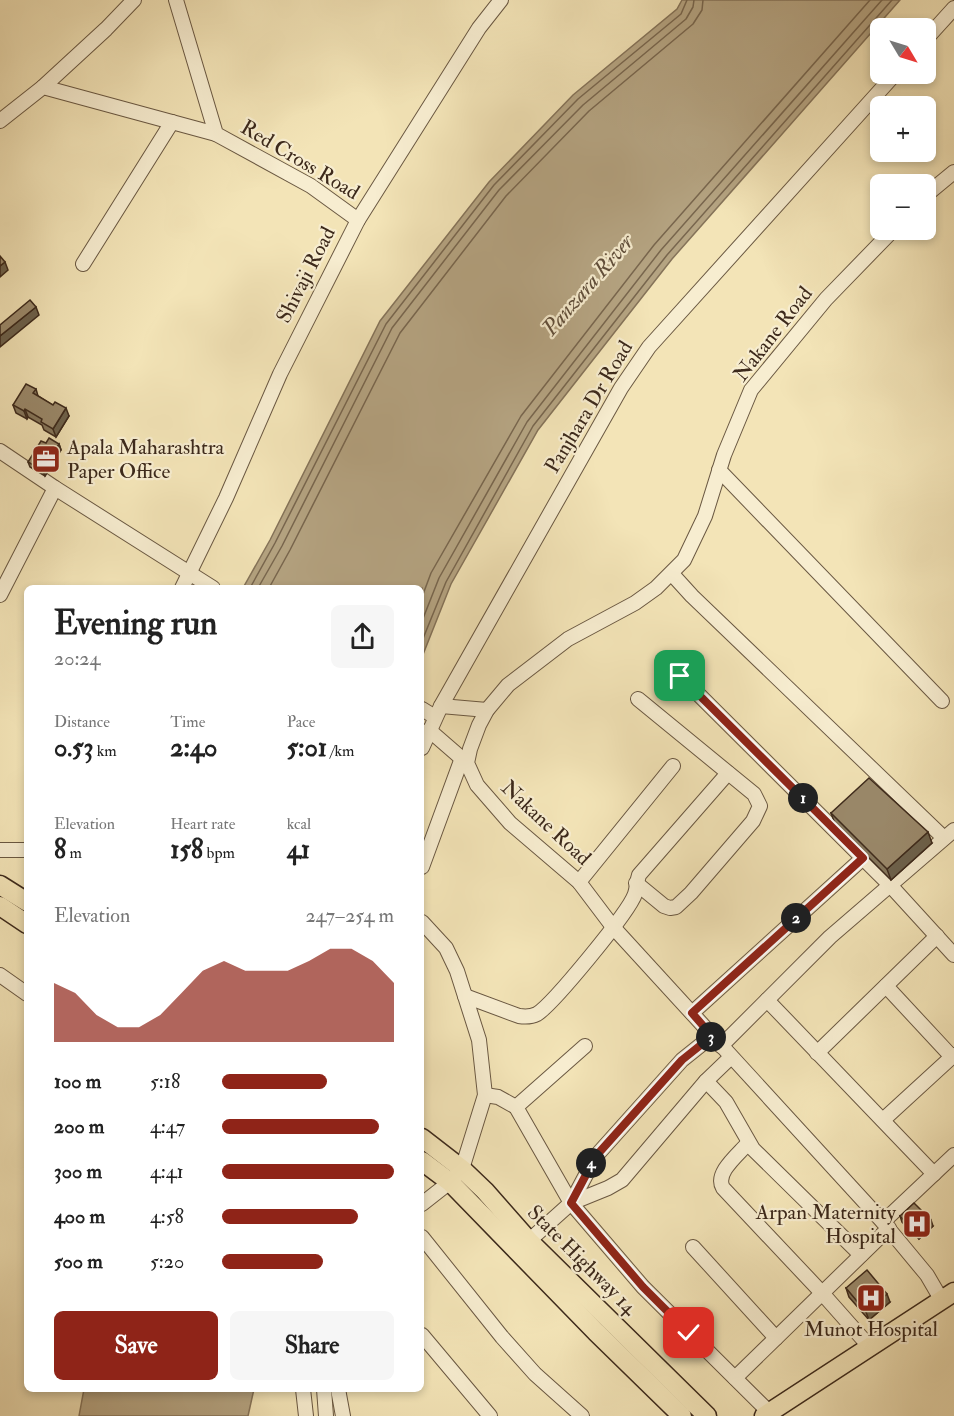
<!DOCTYPE html>
<meta charset="utf-8">
<style>
:root{--surface:#fff;--page:#f6f6f6;--text:#222;--muted:#767676;--accent:#8f2418}
body{margin:0;font-family:"IM FELL Double Pica",serif;background:var(--page);color:var(--text);height:100vh;display:flex;flex-direction:column;font-size:22px;white-space:nowrap}
*{box-sizing:border-box;margin:0}
p{font-size:20px;color:var(--muted)}
.icon{flex:none;width:33px;height:33px;fill:none;stroke:currentColor;stroke-width:2;stroke-linecap:round;stroke-linejoin:round}
.map{position:relative;flex:1;overflow:hidden}
.drawer{position:absolute;left:24px;top:585px;width:400px;height:807px;display:flex;flex-direction:column;background:var(--surface);border-radius:9px;box-shadow:0 3px 9px #0003}
.drawer>*{flex:none}
.needle{width:39px;rotate:128deg}
.controls{position:absolute;left:870px;top:18px;display:grid;gap:12px}
.controls a{display:grid;place-items:center;width:66px;height:66px;border-radius:9px;background:var(--surface);box-shadow:0 3px 9px #0003;font-size:30px}
.pin{position:absolute;display:grid;place-items:center;width:51px;height:51px;color:#fff;margin:-26px;border-radius:12px;box-shadow:0 3px 9px #0006}
.km{position:absolute;width:30px;height:30px;margin:-15px;border-radius:50%;background:#222;color:#fff;font-size:16px;line-height:30px;text-align:center}
.round{display:grid;place-items:center;flex:none;width:63px;height:63px;border-radius:9px;background:var(--page)}
.head{display:flex;align-items:center;justify-content:space-between;height:102px;padding:0 30px}
h1{font-size:33px;font-weight:700;line-height:45px}
.metrics{display:grid;grid-template-columns:repeat(3,1fr);gap:9px;height:102px;padding:6px 30px}
.metrics div{display:grid;align-content:center}
.metrics b{font-size:26px;font-weight:700}
.metrics small{font-size:16px;font-weight:400}
.metrics p{font-size:16px}
.chart{height:168px;padding:12px 30px}
.chart p{display:flex;justify-content:space-between}
.chart svg{width:100%;height:108px;margin-top:6px;fill:var(--accent);opacity:.7}
.primary-button{display:flex;gap:12px;margin-top:auto;padding:12px 30px}
.primary-button a{flex:1;height:69px;border-radius:9px;background:var(--accent);color:#fff;font-size:24px;font-weight:700;line-height:69px;text-align:center}
.primary-button a+a{background:var(--page);color:var(--text)}
ul{padding:0 30px;list-style:none;font-size:20px}
li{display:grid;grid-template-columns:96px 72px 1fr;align-items:center;height:45px}
li i{height:15px;border-radius:8px;background:var(--accent)}
.map>svg:first-child{display:block}
.water{fill:#b5a482;stroke:#857359;stroke-width:1.5}
.lines{fill:none;stroke-linecap:round;stroke-linejoin:round}
.shore{stroke:#78664e;stroke-width:1.5}
.minor-casing{stroke:#6a5842;stroke-width:16}
.major-casing{stroke:#3c291b;stroke-width:21}
.minor{stroke:#f7edd0;stroke-width:14}
.major{stroke:#f3e4b7;stroke-width:18}
.wall{fill:#85775d;stroke:#3c291b;stroke-width:1.5}
.shaded-wall{fill:#6c614c;stroke:#3c291b;stroke-width:1.5}
.building{fill:#9b8a6c;stroke:#3c291b;stroke-width:1.5}
.route-casing{stroke:#fff;stroke-width:12}
.route{stroke:#8f2418;stroke-width:8}
.labels{text-anchor:middle;dominant-baseline:central;stroke-width:4.5;stroke-linejoin:round;paint-order:stroke}
.street-label{font-size:21px;fill:#3c291b;stroke:#f7edd0}
.poi-label{font-size:21px;fill:#3c291b;stroke:#f7edd0;text-anchor:start}
.water-label{font-size:22px;font-style:italic;fill:#604e3a;stroke:#f7edd0}
</style>
<div class="map">
<svg width="954" height="1416" viewBox="0 0 954 1416">
<rect width="100%" height="100%" fill="#f3e4b7"/>
<filter id="stains"><feTurbulence type="fractalNoise" baseFrequency=".00333" numOctaves="4"/><feColorMatrix values="0 0 0 0 .2 0 0 0 0 .09 0 0 0 0 .02 0 0 0 .5 -.17"/></filter>
<radialGradient id="worn" r=".72"><stop offset=".6" stop-color="#630" stop-opacity="0"/><stop offset="1" stop-color="#630" stop-opacity=".3"/></radialGradient>
<!-- water -->
<g class="water">
<polygon points="682,0 900,0 672,259 538,430 451,584 422,657 422,588 243,588 270,540 380,321 489,182 573,95 677,9"/>
<polygon points="84,1389 254,1389 248,1416 79,1416"/>
</g>
<g class="lines">
<!-- shore -->
<g class="shore">
<polyline points="250,588 275,543 386,324 494,185 578,99 681,14 687,0"/>
<polyline points="258,588 282,546 392,328 499,190 583,105 686,19 693,7 694,0"/>
<polyline points="269,588 290,550 400,333 506,196 589,111 693,24 702,10 703,0"/>
<polyline points="422,597 431,573 521,416 654,245 870,0"/>
<polyline points="422,621 439,578 527,422 661,250 882,0"/>
<polyline points="422,641 446,582 533,426 667,255 892,0"/>
</g>
<!-- minor casing -->
<g class="minor-casing">
<g id="minor">
<polyline points="176,0 216,134 311,186 358,220"/>
<polyline points="926,39 954,8"/>
<polyline points="43,87 106,29 134,0"/>
<polyline points="0,121 43,87 216,134"/>
<polyline points="926,195 954,172"/>
<polyline points="893,230 826,299 751,390 724,455 705,516 684,560 656,588 635,603 568,639 508,685 487,710 479,725 470,749 467,763 477,785 510,823 579,882 613,927 883,1222 927,1275 941,1299"/>
<polyline points="83,264 172,122"/>
<polyline points="0,451 55,488 213,588"/>
<polyline points="719,470 942,701"/>
<polyline points="672,574 692,596 944,838"/>
<polyline points="182,588 226,498 280,374 358,220 479,28 501,0"/>
<polyline points="0,595 55,488"/>
<polyline points="680,676 890,885 954,955"/>
<polyline points="441,706 487,710"/>
<polyline points="422,709 435,717"/>
<polyline points="429,730 467,763"/>
<polyline points="422,748 441,706 621,388 649,347 895,74"/>
<polyline points="0,850 27,850"/>
<polyline points="422,867 462,758"/>
<polyline points="579,882 673,766"/>
<polyline points="636,883 664,906 670,908 676,907 691,893 753,821 760,806 754,794 638,699"/>
<polyline points="422,922 446,948 457,971 479,1040 485,1095 462,1169 450,1182 422,1204"/>
<polyline points="0,975 27,994"/>
<polyline points="886,986 952,1057"/>
<path d="M465,996l54,20c6,1 12,1 18,-2 16,-10 92,-102 98,-120 2,-6 2,-13 4,-19l89,-102"/>
<polyline points="767,1000 934,1174"/>
<polyline points="692,1013 863,858"/>
<polyline points="721,1046 830,937 954,830"/>
<polyline points="817,1053 937,936"/>
<polyline points="706,1081 726,1102 753,1149 861,1255"/>
<polyline points="485,1095 498,1097 516,1107 571,1203 643,1287 769,1412"/>
<polyline points="516,1107 585,1046"/>
<polyline points="883,1120 954,1055"/>
<path d="M748,1143c-9,11 -34,30 -25,45l99,105 47,53"/>
<polyline points="571,1203 596,1156 682,1060 712,1036"/>
<polyline points="883,1222 954,1155"/>
<polyline points="422,1237 502,1337 535,1374 582,1416"/>
<polyline points="522,1247 571,1203 608,1188 622,1180 706,1081 731,1057"/>
<polyline points="693,1247 776,1338"/>
<polyline points="422,1335 490,1416"/>
<polyline points="735,1378 889,1228"/>
<polyline points="303,1389 306,1416"/>
<polyline points="324,1389 326,1416"/>
<polyline points="338,1389 343,1416"/>
</g>
</g>
<!-- major casing -->
<g class="major-casing">
<g id="major">
<polyline points="0,885 27,902"/>
<polyline points="0,906 27,924"/>
<polyline points="422,1138 462,1169 485,1191 529,1241 707,1416"/>
<polyline points="422,1161 450,1182 596,1332 682,1416"/>
<polyline points="764,1416 954,1292"/>
</g>
</g>
<!-- minor -->
<use href="#minor" class="minor"/>
<!-- major -->
<use href="#major" class="major"/>
</g>
<!-- wall -->
<g class="wall">
<polygon points="36,389 38,396 69,416 56,437 44,430 42,425 28,417 27,419 16,413 13,405"/>
<polygon points="46,443 59,444 61,450 45,476 30,467 28,462"/>
<polygon points="831,813 932,843 891,880 835,824"/>
<polygon points="900,1216 933,1226 919,1239 902,1222"/>
<polygon points="846,1288 890,1302 869,1320 849,1297"/>
</g>
<!-- shaded-wall -->
<g class="shaded-wall">
<polygon points="5,262 8,270 0,277 0,266"/>
<polygon points="36,307 39,315 0,347 0,336"/>
<polygon points="66,408 69,416 56,437 53,429"/>
<polygon points="25,409 28,417 27,419 24,411"/>
<polygon points="59,444 61,450 45,476 43,471"/>
<polygon points="928,832 932,843 891,880 887,869"/>
<polygon points="931,1220 933,1226 919,1239 917,1234"/>
<polygon points="887,1294 890,1302 869,1320 866,1312"/>
</g>
<!-- building -->
<g class="building">
<polygon points="0,256 5,262 0,266"/>
<polygon points="30,300 36,307 0,336 0,325"/>
<polygon points="26,384 36,389 33,393 53,405 55,402 66,408 53,429 41,422 42,419 25,409 24,411 13,405"/>
<polygon points="49,438 59,444 43,471 28,462 41,441 46,443"/>
<polygon points="869,778 928,832 887,869 831,813"/>
<polygon points="914,1203 931,1220 917,1234 900,1216"/>
<polygon points="867,1270 887,1294 866,1312 846,1288"/>
</g>
<g class="lines">
<!-- route casing -->
<g class="route-casing">
<polyline id="route" points="680,676 863,858 692,1013 712,1036 682,1060 596,1156 571,1203 643,1287 689,1333"/>
</g>
<!-- route -->
<use href="#route" class="route"/>
</g>
<!-- icons -->
<defs>
<g id="office-square" transform="scale(1.5)"><rect x="-9" y="-9" width="18" height="18" rx="4" fill="#8f2418" stroke="#f7edd0"/><path d="M-6-3h4V-5.5h4V-3h4V5H-6ZM-1-4.5V-3h2v-1.5ZM-6 0V1H6V0Z" fill="#fff"/></g>
<g id="hospital-square" transform="scale(1.5)"><rect x="-9" y="-9" width="18" height="18" rx="4" fill="#8f2418" stroke="#f7edd0"/><path d="M-5-5h3v3.5h4V-5h3V5h-3V1.5h-4V5h-3Z" fill="#fff"/></g>
</defs>
<g fill-rule="evenodd">
<use href="#office-square" x="46" y="459"/>
<use href="#hospital-square" x="917" y="1224"/>
<use href="#hospital-square" x="871" y="1298"/>
</g>
<g class="labels">
<!-- street labels -->
<g class="street-label">
<text transform="translate(300 160) rotate(31)">Red Cross Road</text>
<text transform="translate(306 275) rotate(-63)">Shivaji Road</text>
<text transform="translate(773 334) rotate(-52)">Nakane Road</text>
<text transform="translate(589 407) rotate(-59)">Panjhara Dr Road</text>
<text transform="translate(546 823) rotate(43)">Nakane Road</text>
<text transform="translate(582 1260) rotate(45)">State Highway 14</text>
</g>
<!-- poi labels -->
<g class="poi-label">
<text x="67" y="447">Apala Maharashtra<tspan x="67" dy="24">Paper Office</tspan></text>
<text x="896" y="1212" text-anchor="end">Arpan Maternity<tspan x="896" dy="24">Hospital</tspan></text>
<text x="871" y="1329" text-anchor="middle">Munot Hospital</text>
</g>
<!-- water labels -->
<g class="water-label">
<text transform="translate(588 285) rotate(-49)">Panzara River</text>
</g>
</g>
<rect width="100%" height="100%" filter="url(#stains)"/>
<rect width="100%" height="100%" fill="url(#worn)"/>
</svg>
<div class="controls">
<a><svg class="needle" viewBox="-14 -14 28 28"><path d="M0-13l5 13h-10z" fill="#e53935"/><path d="M0 13l5-13h-10z" fill="#767676"/></svg></a>
<a>+</a>
<a>−</a>
</div>
<div class="pin" style="left:680px;top:676px;background:#1e9e55"><svg class="icon" aria-label="arrive" viewBox="0 0 24 24"><path d="M6 21V4h12l-3 4 3 4H6"/></svg></div>
<div class="pin" style="left:689px;top:1333px;background:#d93025"><svg class="icon" aria-label="check" viewBox="0 0 24 24"><path d="M5 12l5 5 9-10"/></svg></div>
<b class="km" style="left:803px;top:798px">1</b>
<b class="km" style="left:796px;top:918px">2</b>
<b class="km" style="left:711px;top:1037px">3</b>
<b class="km" style="left:591px;top:1163px">4</b>
<section class="drawer">
<div class="head"><div><h1>Evening run</h1><p>20:24</p></div><a class="round"><svg class="icon" aria-label="share" viewBox="0 0 24 24"><path d="M12 15V3M7 8l5-5 5 5M5 13v7h14v-7"/></svg></a></div>
<div class="metrics">
<div><p>Distance</p><b>0.53<small> km</small></b></div>
<div><p>Time</p><b>2:40</b></div>
<div><p>Pace</p><b>5:01<small> /km</small></b></div>
</div>
<div class="metrics">
<div><p>Elevation</p><b>8<small> m</small></b></div>
<div><p>Heart rate</p><b>158<small> bpm</small></b></div>
<div><p>kcal</p><b>41</b></div>
</div>
<div class="chart"><p><span>Elevation</span>247–254 m</p>
<svg viewBox="0 0 160 44" preserveAspectRatio="none"><path d="M0 44V20L10 24L20 33L30 38L40 38L50 33L60 24L70 15L80 11L90 15L100 15L110 15L120 11L130 6L140 6L150 11L160 20V44z"/></svg>
</div>
<ul>
<li><b>100 m</b>5:18<i style="width:61%"></i></li>
<li><b>200 m</b>4:47<i style="width:91%"></i></li>
<li><b>300 m</b>4:41<i style="width:100%"></i></li>
<li><b>400 m</b>4:58<i style="width:79%"></i></li>
<li><b>500 m</b>5:20<i style="width:59%"></i></li>
</ul>
<div class="primary-button"><a>Save</a><a>Share</a></div>
</section>
</div>
